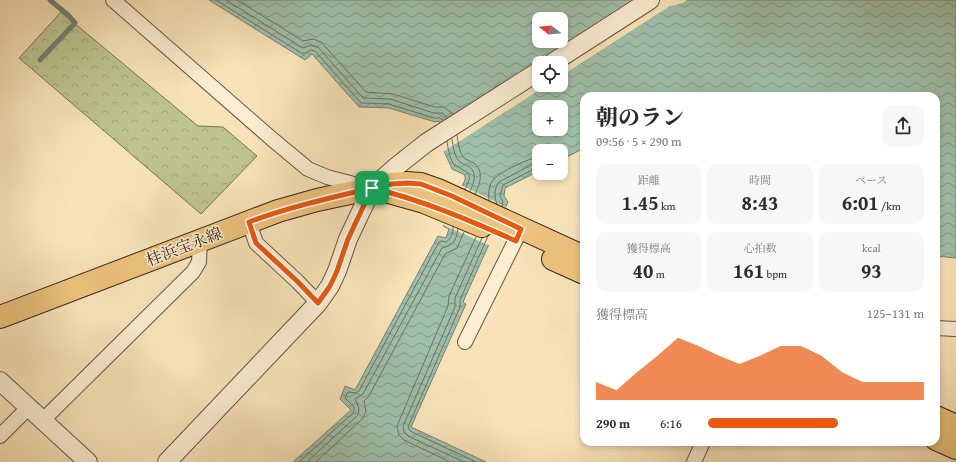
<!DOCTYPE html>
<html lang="ja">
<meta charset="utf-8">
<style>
:root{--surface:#fff;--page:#f7f7f7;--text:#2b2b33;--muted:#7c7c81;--accent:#ea580c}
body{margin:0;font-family:"Gentium Book Plus","Noto Serif JP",serif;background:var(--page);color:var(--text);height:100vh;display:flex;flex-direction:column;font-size:15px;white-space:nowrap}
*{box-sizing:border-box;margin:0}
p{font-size:13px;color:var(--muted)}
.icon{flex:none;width:22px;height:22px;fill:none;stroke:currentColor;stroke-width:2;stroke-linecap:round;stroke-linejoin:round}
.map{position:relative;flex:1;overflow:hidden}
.details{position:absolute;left:580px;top:92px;width:360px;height:354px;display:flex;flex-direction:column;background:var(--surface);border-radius:12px;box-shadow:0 2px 6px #0003}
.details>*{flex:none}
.needle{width:26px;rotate:286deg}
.fabs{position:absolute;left:532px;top:12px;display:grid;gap:8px}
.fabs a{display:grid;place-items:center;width:36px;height:36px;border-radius:8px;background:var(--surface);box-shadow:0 2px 6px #0003;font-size:20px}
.pin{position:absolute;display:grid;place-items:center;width:34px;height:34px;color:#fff;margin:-17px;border-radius:8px;box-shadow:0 2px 6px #0006}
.round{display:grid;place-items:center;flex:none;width:42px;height:42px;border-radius:12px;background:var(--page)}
.summary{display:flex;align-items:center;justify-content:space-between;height:68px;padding:0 16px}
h1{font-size:22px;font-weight:800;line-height:30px}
.stats{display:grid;grid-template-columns:repeat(3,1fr);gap:6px;height:68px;padding:4px 16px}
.stats div{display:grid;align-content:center;border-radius:10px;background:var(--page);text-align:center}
.stats b{font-size:20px;font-weight:800}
.stats small{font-size:11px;font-weight:400}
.stats p{font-size:11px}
.chart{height:112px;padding:8px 16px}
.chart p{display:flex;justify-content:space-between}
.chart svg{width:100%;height:72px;margin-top:4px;fill:var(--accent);opacity:.7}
ul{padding:0 16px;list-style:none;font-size:13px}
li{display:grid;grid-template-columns:64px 48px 1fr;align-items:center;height:30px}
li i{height:10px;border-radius:5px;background:var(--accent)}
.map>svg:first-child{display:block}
.forest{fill:url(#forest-crowns);stroke:#797456}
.water{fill:url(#water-waves);stroke:#758172;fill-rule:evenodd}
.pier{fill:#f8e3b8}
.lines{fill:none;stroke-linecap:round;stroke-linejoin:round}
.shore{stroke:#6a7264;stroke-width:1}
.stream{stroke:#758172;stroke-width:5}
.minor-casing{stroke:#665444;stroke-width:16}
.tertiary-casing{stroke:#665444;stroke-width:20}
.primary-casing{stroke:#35251d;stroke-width:24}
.minor{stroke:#faedd1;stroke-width:14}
.tertiary{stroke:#faedd1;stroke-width:18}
.primary{stroke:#ecc27c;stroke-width:22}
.route-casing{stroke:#fff;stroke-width:8}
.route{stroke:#ea580c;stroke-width:5}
.labels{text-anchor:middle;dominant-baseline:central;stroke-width:3;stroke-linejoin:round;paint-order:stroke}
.street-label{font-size:16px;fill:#35251d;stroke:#faedd1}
</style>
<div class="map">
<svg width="956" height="462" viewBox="0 0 956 462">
<defs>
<pattern id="forest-crowns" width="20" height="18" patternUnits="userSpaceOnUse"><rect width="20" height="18" fill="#bdc48f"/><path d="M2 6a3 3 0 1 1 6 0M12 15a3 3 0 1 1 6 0" fill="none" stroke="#a3a87b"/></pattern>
<pattern id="water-waves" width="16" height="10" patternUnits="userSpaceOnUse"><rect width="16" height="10" fill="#9fbfaa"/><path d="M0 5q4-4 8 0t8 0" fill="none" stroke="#829b8a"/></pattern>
</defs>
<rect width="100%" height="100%" fill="#f8e3b8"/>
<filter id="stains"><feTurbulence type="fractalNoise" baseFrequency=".005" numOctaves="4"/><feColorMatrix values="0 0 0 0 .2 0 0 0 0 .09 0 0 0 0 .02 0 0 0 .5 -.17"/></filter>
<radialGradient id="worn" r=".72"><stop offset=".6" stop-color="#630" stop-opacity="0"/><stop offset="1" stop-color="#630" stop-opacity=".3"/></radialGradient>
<!-- forest -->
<polygon class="forest" points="61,12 198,126 223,127 257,156 201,214 19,58"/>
<!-- water -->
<path class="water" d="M209,0h747v258l-20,-2v-160h-352v52l-23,12v-9h-22v20l-34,17 -1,8 4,6 -45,100 3,2 -55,123 75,35h-193l58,-52 -11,-11 5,-13 10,4 83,-154 8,2 3,-9 -6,-3 22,-46v-5l-13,-6 -8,-18 -4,-28 -1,-2 -4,1 -46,-14 -30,-1 -47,-53 -7,6zM539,19h22v22h-22zM539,63h22v22h-22zM539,107h22v22h-22z"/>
<!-- pier -->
<g class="pier">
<polygon points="631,0 687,0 683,3 670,6 561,76 561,63 539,63 539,85 547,85 443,152 438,124"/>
<polygon points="461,185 508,208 490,246 441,224"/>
</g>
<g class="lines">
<!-- shore -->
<g class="shore">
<polyline points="216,0 303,54 311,50 315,51 361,103 389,104 434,118 440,118 443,120"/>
<polyline points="226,0 303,48 311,45 318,47 363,98 390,99 434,113 442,113 447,117"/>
<polyline points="237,0 303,41 313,39 321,42 366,92 393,94 435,107 444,107 453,114"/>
<path d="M457,135c1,7 2,16 6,22 3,3 8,4 12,7 9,8 5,20 0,30"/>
<path d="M452,139c1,6 2,18 8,23 2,2 6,3 8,4 10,6 6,17 2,25"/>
<path d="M447,141c1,8 3,19 8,25 1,0 6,2 6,3 12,5 9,10 4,20"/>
<path d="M489,200c-1,-6 0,-16 5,-21 4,-6 37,-22 45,-22"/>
<path d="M497,204c-3,-7 -3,-15 2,-22l34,-18 6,-1"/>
<polyline points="502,206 503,202 500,196 503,185 536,168 539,168"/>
<path d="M299,462l55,-50v-5l-9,-9 2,-5 2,-1 7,1 3,-2 80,-149 2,-1 5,1c4,-2 8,-10 7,-15"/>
<path d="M307,462l51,-47 1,-7 -4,-9 8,-5 79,-146c11,-3 14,-6 16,-19"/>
<polyline points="316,462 363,418 366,411 364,401 369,396 445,254 457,248 464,232"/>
<polyline points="450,462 404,440 399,435 397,426 448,306 449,296 476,237"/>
<polyline points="464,462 408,436 404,432 403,426 455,307 455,298 482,238"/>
<polyline points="476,462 410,431 408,427 460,307 460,300 488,236"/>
</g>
<!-- stream -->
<polyline class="stream" points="40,60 75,23 68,15 50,0"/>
<!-- minor casing -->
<g class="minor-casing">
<g id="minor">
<polyline points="113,0 272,139 308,169 327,177 365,187"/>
<polyline points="249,222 256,243 298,282 318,303"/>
<polyline points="936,328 956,329"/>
<polyline points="465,342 521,229"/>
<polyline points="43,420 193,272 199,262 200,240"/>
<polyline points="0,436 29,407"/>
<polyline points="694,462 703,442"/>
</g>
</g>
<!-- tertiary casing -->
<g class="tertiary-casing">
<g id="tertiary">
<polyline points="552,63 650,0"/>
<polyline points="0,381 88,462"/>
<polyline points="167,462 318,303 330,286 337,271 348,239 372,188 397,166 426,143 539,71"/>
</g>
</g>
<!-- primary casing -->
<g class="primary-casing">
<g id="primary">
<polyline points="385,191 424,202 482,226"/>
<polyline points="553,259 584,273"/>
<polyline points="0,317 278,211 317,200 392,184 407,183 421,184 438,190 584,257"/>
<polyline points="936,417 956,426"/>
<polyline points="936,439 956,448"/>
</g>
</g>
<!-- minor -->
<use href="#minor" class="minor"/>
<!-- tertiary -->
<use href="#tertiary" class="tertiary"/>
<!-- primary -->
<use href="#primary" class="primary"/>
</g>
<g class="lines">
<!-- route casing -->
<g class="route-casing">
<path id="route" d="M372,188c-42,10 -83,19 -123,34l7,21 42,39 20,21 12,-17 7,-15 11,-32 24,-51c50,12 97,32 144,53l5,-12 -69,-33 -31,-12 -14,-1 -15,1 -20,4"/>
</g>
<!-- route -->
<use href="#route" class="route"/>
</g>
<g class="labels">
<!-- street labels -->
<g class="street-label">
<text transform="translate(184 246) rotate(-21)">桂浜宝永線</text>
</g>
</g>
<rect width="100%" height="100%" filter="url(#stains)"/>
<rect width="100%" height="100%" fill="url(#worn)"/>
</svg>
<div class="fabs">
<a><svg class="needle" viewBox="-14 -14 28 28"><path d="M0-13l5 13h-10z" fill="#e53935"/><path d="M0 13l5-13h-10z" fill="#7c7c81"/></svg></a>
<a><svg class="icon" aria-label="locate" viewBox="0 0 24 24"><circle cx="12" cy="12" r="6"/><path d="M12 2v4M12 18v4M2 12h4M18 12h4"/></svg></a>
<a>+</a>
<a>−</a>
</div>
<div class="pin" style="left:372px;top:188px;background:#1e9e55"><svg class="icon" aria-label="arrive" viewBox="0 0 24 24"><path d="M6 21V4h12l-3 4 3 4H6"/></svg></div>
<section class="details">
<div class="summary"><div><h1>朝のラン</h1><p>09:56 · 5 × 290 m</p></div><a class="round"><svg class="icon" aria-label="share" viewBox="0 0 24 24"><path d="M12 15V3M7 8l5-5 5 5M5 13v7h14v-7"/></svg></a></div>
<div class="stats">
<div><p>距離</p><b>1.45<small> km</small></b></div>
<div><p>時間</p><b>8:43</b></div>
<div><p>ペース</p><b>6:01<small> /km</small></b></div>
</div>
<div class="stats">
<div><p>獲得標高</p><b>40<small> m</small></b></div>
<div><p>心拍数</p><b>161<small> bpm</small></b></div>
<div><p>kcal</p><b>93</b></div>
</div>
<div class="chart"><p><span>獲得標高</span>125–131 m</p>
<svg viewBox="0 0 160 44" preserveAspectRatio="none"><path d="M0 44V33L10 38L20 27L30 17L40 6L50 11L60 17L70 22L80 17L90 11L100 11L110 17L120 27L130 33L140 33L150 33L160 33V44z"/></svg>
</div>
<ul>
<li><b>290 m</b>6:16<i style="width:60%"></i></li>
</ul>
</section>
</div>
